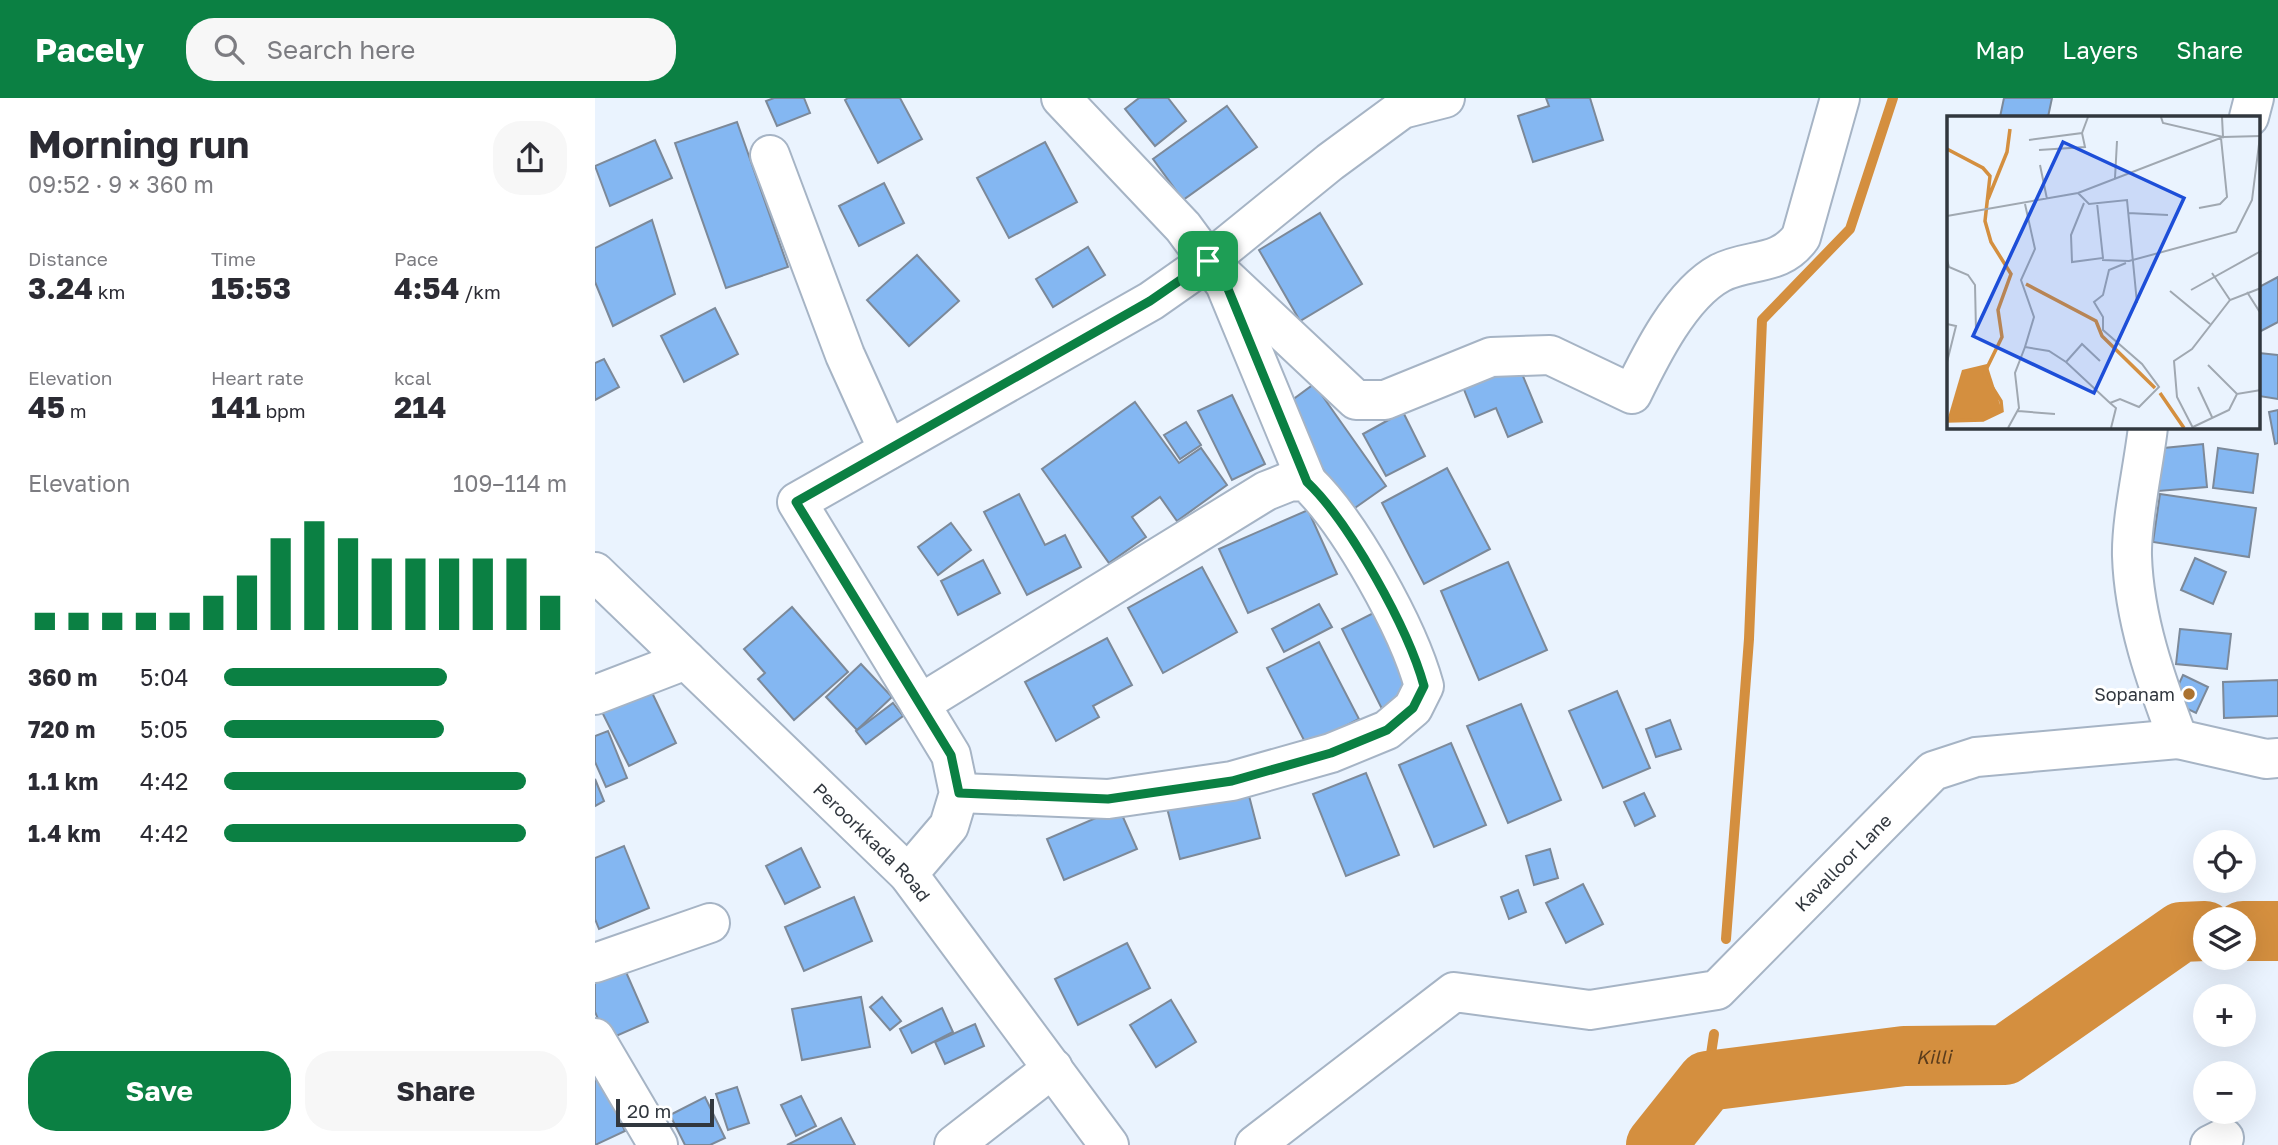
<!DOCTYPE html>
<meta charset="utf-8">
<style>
:root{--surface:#fff;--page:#f7f7f7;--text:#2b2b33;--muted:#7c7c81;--accent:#0b8043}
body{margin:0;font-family:"Golos Text",sans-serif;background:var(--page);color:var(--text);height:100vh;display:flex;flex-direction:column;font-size:26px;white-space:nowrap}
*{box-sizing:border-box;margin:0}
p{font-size:23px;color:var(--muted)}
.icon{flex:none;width:38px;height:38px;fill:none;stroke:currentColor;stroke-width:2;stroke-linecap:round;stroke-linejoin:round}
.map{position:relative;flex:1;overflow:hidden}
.panel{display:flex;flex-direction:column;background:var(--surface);width:595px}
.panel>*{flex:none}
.buttons{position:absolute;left:1598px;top:732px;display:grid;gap:14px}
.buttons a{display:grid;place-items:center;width:63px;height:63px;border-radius:50%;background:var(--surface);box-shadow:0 7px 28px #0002;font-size:35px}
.scale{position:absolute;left:21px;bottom:18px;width:98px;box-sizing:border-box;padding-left:7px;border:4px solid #31373e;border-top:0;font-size:19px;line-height:24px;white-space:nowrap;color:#31373e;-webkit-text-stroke:5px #fff;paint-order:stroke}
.pin{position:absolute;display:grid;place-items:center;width:60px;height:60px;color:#fff;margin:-30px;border-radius:14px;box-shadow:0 4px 10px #0006}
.round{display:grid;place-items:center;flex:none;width:74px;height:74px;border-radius:28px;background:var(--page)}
.head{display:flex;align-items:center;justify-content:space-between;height:119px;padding:0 28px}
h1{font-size:38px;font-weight:700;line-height:52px}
.metrics{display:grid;grid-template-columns:repeat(3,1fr);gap:10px;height:119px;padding:7px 28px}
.metrics div{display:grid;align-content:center}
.metrics b{font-size:30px;font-weight:700}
.metrics small{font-size:19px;font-weight:400}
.metrics p{font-size:19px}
.chart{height:196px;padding:14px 28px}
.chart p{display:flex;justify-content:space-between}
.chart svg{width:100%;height:126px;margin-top:7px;stroke:var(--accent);stroke-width:6}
.action{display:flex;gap:14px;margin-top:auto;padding:14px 28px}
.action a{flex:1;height:80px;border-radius:28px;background:var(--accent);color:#fff;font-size:28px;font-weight:700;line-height:80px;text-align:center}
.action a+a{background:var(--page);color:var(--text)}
ul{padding:0 28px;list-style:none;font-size:23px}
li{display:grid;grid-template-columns:112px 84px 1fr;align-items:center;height:52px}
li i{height:18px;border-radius:9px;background:var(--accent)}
header{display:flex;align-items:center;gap:42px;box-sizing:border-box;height:98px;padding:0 35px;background:var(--accent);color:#fff}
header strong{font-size:33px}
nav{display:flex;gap:38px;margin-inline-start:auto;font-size:24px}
.search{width:490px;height:63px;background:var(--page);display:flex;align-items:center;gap:18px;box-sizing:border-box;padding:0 24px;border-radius:28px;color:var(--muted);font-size:26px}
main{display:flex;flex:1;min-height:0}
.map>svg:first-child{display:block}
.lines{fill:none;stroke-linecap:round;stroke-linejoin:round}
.stream{stroke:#d48f3f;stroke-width:10}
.river{stroke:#d48f3f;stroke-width:60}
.building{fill:#84b7f2;stroke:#7c8999;stroke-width:2}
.minor-casing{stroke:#a6b4c5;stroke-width:42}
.major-casing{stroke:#a6b4c5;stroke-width:42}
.minor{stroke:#fff;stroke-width:38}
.major{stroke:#fff;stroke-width:38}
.route-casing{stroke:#fff;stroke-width:14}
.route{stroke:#0b8043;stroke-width:9}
.poi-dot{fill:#ab7230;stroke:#fff;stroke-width:2.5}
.labels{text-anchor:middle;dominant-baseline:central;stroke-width:6;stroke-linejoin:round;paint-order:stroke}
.poi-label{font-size:18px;fill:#31373e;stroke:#fff;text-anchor:end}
.street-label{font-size:18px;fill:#31373e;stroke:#fff}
.water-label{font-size:19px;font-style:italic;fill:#5a3c1c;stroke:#fff}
.inset-river{fill:none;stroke:#d48f3f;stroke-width:3.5}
.inset-road{fill:none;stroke:#a0a8b1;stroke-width:2}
.view{fill:#1d4ed8;fill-opacity:0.15;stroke:#1d4ed8;stroke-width:3.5}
.inset-edge{fill:none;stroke:#31373e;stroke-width:3.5}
</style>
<header>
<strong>Pacely</strong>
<div class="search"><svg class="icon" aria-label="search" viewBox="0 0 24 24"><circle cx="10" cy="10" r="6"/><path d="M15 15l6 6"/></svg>Search here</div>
<nav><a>Map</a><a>Layers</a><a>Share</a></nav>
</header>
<main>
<section class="panel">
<div class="head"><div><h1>Morning run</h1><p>09:52 · 9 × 360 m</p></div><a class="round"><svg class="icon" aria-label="share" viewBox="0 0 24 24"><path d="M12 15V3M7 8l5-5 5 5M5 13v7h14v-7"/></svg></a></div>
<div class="metrics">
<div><p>Distance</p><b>3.24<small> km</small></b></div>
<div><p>Time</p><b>15:53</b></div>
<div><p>Pace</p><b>4:54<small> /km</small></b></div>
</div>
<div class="metrics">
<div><p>Elevation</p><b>45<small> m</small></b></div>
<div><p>Heart rate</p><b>141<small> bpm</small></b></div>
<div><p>kcal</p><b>214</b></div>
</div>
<div class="chart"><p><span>Elevation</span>109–114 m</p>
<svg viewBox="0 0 160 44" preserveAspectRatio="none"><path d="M5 44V38M15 44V38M25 44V38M35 44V38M45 44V38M55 44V32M65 44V25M75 44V12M85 44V6M95 44V12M105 44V19M115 44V19M125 44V19M135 44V19M145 44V19M155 44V32"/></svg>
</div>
<ul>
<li><b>360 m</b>5:04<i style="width:65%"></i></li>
<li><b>720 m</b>5:05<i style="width:64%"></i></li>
<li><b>1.1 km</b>4:42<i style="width:88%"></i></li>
<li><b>1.4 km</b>4:42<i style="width:88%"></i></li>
</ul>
<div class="action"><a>Save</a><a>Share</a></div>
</section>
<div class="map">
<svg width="1683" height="1047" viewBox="0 0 1683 1047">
<rect width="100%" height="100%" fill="#eaf3fe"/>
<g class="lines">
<!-- stream -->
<g class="stream">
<polyline points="1131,841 1154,541 1167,222 1255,131 1298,0"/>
<polyline points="1112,983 1119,936"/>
</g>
<!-- river -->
<g class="river">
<polyline points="1648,833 1683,833"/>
<path id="s1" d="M1061,1047l51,-64 197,-25 101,-1 176,-123 24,-1"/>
</g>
</g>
<!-- building -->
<g class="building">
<polygon points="179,0 209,0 215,15 182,28 171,3"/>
<polygon points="253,0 305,0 327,41 283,65 250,2"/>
<polygon points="544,0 573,0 591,23 560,48 530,11"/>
<polygon points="951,0 995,0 1008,42 938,64 923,18 954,8"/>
<polygon points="1409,0 1457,0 1453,19 1405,19"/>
<polygon points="632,8 662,49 588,102 558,61"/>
<polygon points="142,24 193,169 131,190 80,45"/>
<polygon points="60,42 77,80 15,108 0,68"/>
<polygon points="450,44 482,104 414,140 382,80"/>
<polygon points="289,85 309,125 264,148 244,108"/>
<polygon points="725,115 767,186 705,223 664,152"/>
<polygon points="57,122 80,196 18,228 0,184 0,150"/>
<polygon points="493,149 510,177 458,209 441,181"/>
<polygon points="322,157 364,203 314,248 272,202"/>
<polygon points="1683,179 1683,224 1664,234 1664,189"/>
<polygon points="120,210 143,256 89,284 66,238"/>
<polygon points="1664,255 1683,257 1683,301 1664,298"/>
<polygon points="9,261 24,289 0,302 0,265"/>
<polygon points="923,266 947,324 913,339 901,310 880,319 868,289"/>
<polygon points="719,286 791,388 757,412 685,311"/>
<polygon points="637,297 670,366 637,382 603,313"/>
<polygon points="540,304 584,365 606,350 632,387 582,423 565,399 537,419 551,439 514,465 447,371"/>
<polygon points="1683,312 1683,345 1680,346 1674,314"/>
<polygon points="808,314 830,358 791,378 768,336"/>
<polygon points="591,324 606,347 585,361 569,337"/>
<polygon points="1608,346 1612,389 1563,393 1559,351"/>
<polygon points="1623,350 1663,356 1658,395 1618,390"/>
<polygon points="852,370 895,451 829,486 787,405"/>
<polygon points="424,396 450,447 470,437 486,469 432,497 389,414"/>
<polygon points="1565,396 1661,410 1654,459 1558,444"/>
<polygon points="713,412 742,476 653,515 624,451"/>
<polygon points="356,425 376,452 343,477 323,449"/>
<polygon points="1600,460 1631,474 1618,506 1586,492"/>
<polygon points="388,462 405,495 363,517 346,483"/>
<polygon points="913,464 952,552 884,582 846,493"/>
<polygon points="607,469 642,534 568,575 533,510"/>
<polygon points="798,505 839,585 787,611 747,531"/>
<polygon points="724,506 737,529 689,554 677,531"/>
<polygon points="197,509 253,574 199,622 163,581 170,575 149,551"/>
<polygon points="1585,531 1636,536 1632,571 1581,566"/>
<polygon points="512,540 537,587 498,608 504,619 461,643 430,584"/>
<polygon points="724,544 764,621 712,648 672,570"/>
<polygon points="266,566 297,599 262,632 231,599"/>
<polygon points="1588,577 1613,589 1601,615 1576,603"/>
<polygon points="51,582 81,645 34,668 3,606"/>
<polygon points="1683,582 1683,618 1629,620 1628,584"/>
<polygon points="1022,593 1055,670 1008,690 974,613"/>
<polygon points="298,605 308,618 271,646 261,633"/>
<polygon points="926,606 966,702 913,725 872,628"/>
<polygon points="1075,622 1086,651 1061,659 1051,631"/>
<polygon points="13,633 32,680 11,689 0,664 0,638"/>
<polygon points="856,645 891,727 839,749 804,667"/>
<polygon points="771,675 804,757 751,778 718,696"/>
<polygon points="0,681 9,703 0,708"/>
<polygon points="652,690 665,740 585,761 572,710"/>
<polygon points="1049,695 1060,718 1040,728 1029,704"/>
<polygon points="524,710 542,751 469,782 452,741"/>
<polygon points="29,748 54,810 4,831 0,821 0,760"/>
<polygon points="206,750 225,789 190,806 171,768"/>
<polygon points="955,751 963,780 939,787 931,758"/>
<polygon points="988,786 1008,826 971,845 951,805"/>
<polygon points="923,792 931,814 914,821 906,799"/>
<polygon points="259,799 277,843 209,873 190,829"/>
<polygon points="532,845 555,890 483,927 460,881"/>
<polygon points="27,865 53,924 12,942 0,914 0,877"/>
<polygon points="266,899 275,949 207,962 197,911"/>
<polygon points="287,899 306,923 295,932 275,909"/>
<polygon points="576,902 601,944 561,969 535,927"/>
<polygon points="347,910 358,934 317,955 305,931"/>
<polygon points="380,926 389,948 350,966 340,944"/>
<polygon points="0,968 30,1033 0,1047"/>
<polygon points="142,989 154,1025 133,1032 121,996"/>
<polygon points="206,998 221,1028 201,1038 186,1007"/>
<polygon points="110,999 130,1040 115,1047 90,1047 75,1017"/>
<polygon points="246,1020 260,1047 192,1047"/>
</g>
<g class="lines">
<!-- minor casing -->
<g class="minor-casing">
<g id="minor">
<polyline points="466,0 588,129 630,186 712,384"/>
<polyline points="1654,19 1659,0"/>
<polyline points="175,57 250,257 293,352"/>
<path d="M613,163l148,139h29l106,-43 59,-2 82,39c19,-39 49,-100 88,-121 29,-15 60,-6 81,-36l39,-139"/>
<polyline points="0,597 91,562"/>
<path d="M325,606l346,-213 25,-10 16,1c43,41 101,146 117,204l-11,22 -26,22 -56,23 -99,28 -124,18 -149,-6"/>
<polyline points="1583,641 1671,661 1683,660"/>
<polyline points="313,776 354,728 364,695 356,657 202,404 556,203 613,163 735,64 807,11 850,0"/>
<polyline points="0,865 115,825"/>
<polyline points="0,940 63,1047"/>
<polyline points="359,1047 458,970"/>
<path id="s2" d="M660,1047l199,-153 136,18 127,-20 216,-219 43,-14 202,-18c-22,-58 -44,-120 -46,-183 -1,-36 12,-92 16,-129"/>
<polyline points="1615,1047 1629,1040"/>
</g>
</g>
<!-- major casing -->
<g class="major-casing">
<g id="major">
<path id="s3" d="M0,474l313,302 201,271"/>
</g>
</g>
<!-- minor -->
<use href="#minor" class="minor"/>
<!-- major -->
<use href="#major" class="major"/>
</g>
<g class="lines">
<!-- route casing -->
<g class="route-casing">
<path id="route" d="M613,163l18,23 81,198c43,41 101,146 117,204l-11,22 -26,22 -56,23 -99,28 -124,18 -149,-6 -8,-38 -155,-253 354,-201z"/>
</g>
<!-- route -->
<use href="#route" class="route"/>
</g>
<!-- markers -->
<circle class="poi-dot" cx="1594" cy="596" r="7"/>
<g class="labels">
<!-- poi labels -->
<g class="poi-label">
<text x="1580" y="596">Sopanam</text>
</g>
<!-- street labels -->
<g class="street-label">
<text stroke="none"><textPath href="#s3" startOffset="387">Peroorkkada Road</textPath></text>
<text stroke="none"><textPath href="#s2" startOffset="696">Kavalloor Lane</textPath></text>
</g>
<!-- water labels -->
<g class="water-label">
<text stroke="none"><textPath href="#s1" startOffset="310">Killi</textPath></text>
</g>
</g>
<!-- overview -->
<g transform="translate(1352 18)">
<rect width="313" height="313" fill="#eaf3fe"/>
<path d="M40,248l15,47 -19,9 -36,1 15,-51z" fill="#d48f3f"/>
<path class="inset-river" d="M0,33l36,19 7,8 -5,45 6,21 20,32 -13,36 4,27 -18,37 17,27 1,10 -19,9 -36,1M41,83l19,-47 3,-23M79,168l70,37 6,15 53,52M213,277l24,35"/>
<path class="inset-road" d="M214,1l2,6 60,14 -1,-20M82,24l53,-7 6,-16M92,34l46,-3 -3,-14M93,49l7,34M168,62l2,-37M131,77l11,11 38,-4 10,103M137,87l-13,32 1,27 31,-4 -6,-55M78,88l10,45 -14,31 13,37 -9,30 24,4 17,11 44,41 6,5 -5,20M252,92l21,-4 7,-7 -6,-59M181,97l40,2M0,100l131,-23 145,-56 38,-1M0,144l2,7 19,8 7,10 1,46M155,144l27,1 107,-29 16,-32 8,-64M265,157l18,27M244,174l70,-39M223,175l40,33M300,176l14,22M0,208l9,2 -9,36M119,246l16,-18 18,17M261,249l29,29 24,-4M251,271l14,30M163,287l10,-4 19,8 20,-20 -17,-23 -39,-34v-13l-9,-15 9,-7 6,-25 17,-7M71,295l37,3M246,311l36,-17 8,-16M61,312l11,-20 -4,-35 10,-26M246,312l-16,-31 -3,-36 18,-12 38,-49 31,-12"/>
<path class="view" d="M116,26l121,56 -90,195 -121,-57z"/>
<rect width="313" height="313" class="inset-edge"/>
</g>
</svg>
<div class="buttons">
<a><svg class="icon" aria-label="locate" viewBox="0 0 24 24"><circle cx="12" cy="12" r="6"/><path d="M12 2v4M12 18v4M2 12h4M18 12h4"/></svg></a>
<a><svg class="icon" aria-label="layers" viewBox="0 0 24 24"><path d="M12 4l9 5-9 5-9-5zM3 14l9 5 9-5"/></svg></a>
<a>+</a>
<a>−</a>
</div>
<div class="scale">20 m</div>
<div class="pin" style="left:613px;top:163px;background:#1e9e55"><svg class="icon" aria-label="arrive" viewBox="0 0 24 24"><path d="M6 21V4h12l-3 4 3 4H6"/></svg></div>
</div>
</main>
